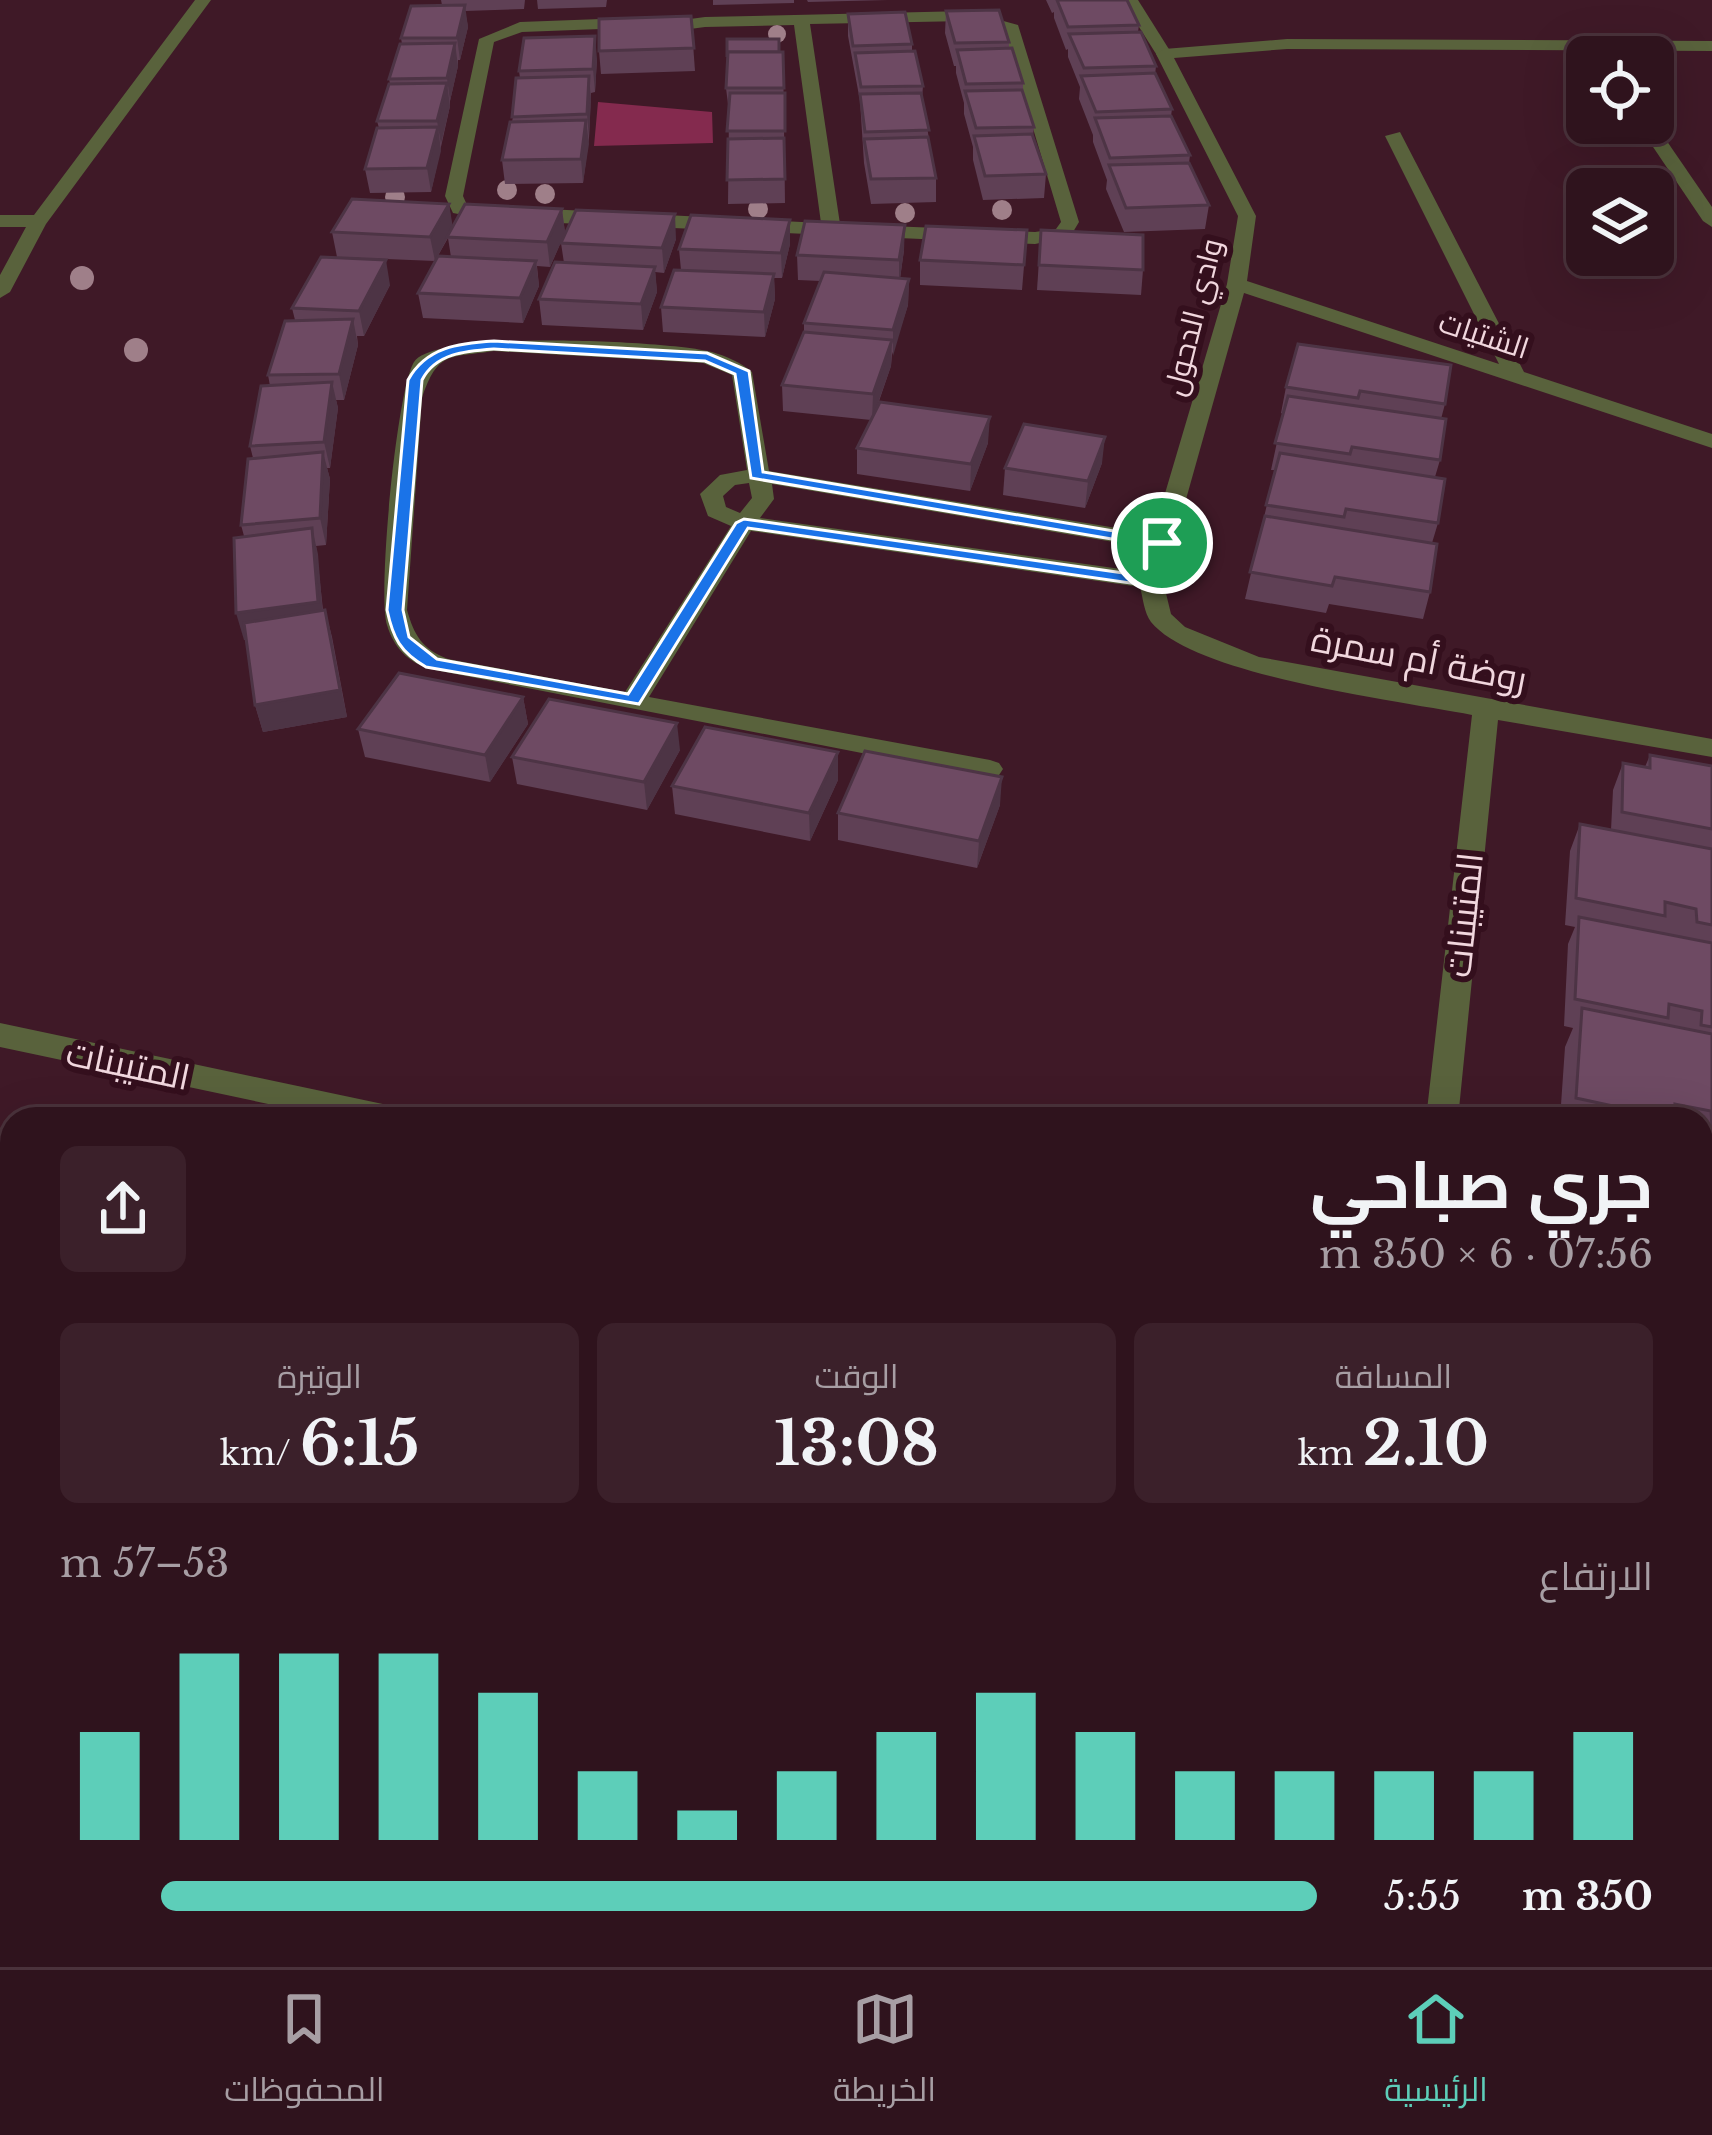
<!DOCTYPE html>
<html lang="ar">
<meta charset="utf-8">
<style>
:root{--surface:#2f131d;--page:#3b202a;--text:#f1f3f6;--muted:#a79ea4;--line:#4a323b;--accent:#5dceb9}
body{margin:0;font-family:"Libre Baskerville",Cairo,serif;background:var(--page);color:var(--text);direction:rtl;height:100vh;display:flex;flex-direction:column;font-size:45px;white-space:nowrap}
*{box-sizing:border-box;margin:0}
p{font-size:39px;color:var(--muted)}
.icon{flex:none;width:66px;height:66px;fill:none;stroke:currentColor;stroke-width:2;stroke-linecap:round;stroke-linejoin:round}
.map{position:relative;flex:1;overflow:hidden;direction:ltr}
.panel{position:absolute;left:0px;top:1107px;width:1713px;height:861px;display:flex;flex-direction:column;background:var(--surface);border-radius:36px 36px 0 0;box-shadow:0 12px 48px #0002,0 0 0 3px var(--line);direction:rtl}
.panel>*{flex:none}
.controls{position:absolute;left:1566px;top:36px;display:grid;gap:24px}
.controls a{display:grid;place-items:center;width:108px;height:108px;border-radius:18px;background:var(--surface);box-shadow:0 12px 48px #0002,0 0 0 3px var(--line);font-size:60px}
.pin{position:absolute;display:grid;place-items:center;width:102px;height:102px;color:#fff;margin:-51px;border:6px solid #fff;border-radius:50%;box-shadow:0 3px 12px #0007}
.round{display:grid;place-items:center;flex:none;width:126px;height:126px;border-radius:18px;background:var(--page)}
.headline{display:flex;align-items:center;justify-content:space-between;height:204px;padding:0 60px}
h1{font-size:66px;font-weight:700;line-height:90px}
.metrics{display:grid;grid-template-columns:repeat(3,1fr);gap:18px;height:204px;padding:12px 60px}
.metrics div{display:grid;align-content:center;border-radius:18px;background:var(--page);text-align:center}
.metrics b{font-size:60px;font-weight:700}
.metrics small{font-size:33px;font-weight:400}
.metrics p{font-size:33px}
.chart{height:336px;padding:24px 60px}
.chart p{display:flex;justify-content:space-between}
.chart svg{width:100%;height:216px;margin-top:12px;stroke:var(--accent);stroke-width:6}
ul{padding:0 60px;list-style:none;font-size:39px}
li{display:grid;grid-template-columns:192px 144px 1fr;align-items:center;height:90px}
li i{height:30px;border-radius:15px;background:var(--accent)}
.menu{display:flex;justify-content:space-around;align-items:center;height:168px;border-top:3px solid var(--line);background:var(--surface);font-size:33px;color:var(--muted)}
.menu a{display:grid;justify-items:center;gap:6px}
.menu .current{color:var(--accent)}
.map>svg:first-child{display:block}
.forest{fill:#842a4e}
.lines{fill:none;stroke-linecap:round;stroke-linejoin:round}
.lane{fill:#59623c;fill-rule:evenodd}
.street{fill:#59623c;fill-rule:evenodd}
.tree{fill:#9f7f89}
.wall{fill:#5f4055}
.shaded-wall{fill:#4d3445}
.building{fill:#6e4a63;stroke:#4d3445;stroke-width:3}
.route{fill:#1a73e8;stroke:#fff;stroke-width:3;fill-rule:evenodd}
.labels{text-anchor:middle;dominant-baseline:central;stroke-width:12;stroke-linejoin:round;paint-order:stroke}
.far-street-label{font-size:30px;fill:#f1d7de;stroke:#340f1d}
.street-label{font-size:36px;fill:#f1d7de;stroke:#340f1d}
</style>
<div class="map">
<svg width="1712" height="1967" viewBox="0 0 1712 1967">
<rect width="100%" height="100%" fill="#3f1927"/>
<!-- forest -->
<polygon class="forest" points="598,102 712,112 713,143 594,146"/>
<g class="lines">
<!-- lane -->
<g class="lane">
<polygon points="1122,0 1138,0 1172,54 1170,57 1158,57"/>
<polygon points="1701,1468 1712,1470 1712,1504 1701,1502"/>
</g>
<!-- street -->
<g class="street">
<polygon points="195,0 211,0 46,224 10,292 0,298 0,275 26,227 0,227 0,215 34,215"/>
<path d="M967,11l51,14 61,197 -9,15 -35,7 -545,-24 -37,-7 -8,-17 34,-157 41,-17 81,-3 44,6 60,-8zM967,21l36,7 58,194 -5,7 -21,3 -195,-8 -30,-200zM794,25l27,198 -354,-18 -4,-9 31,-154 28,-10 79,-3 44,6 60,-8z"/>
<path d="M1287,39l425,2v10l-425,-2 -113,9 82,158 -9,65 252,83 -114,-228 15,-4 124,240 188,62v14l-468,-155 -81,288 8,33 14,13 74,30 453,82v18l-214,-37 -40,399h-32l46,-404c-72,-14 -277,-39 -321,-93 -7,-9 -8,-24 -11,-35l-389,-56 -102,166 341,63 9,3 4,6 -4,6 -9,3 -560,-109c-22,-7 -36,-21 -43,-44 -10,-30 10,-236 27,-263 20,-33 258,-21 298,-10 14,4 30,11 40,20l17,99 384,63 74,-250 11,-68 -82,-162 8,-5zM494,351l209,12 29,12 15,95 -27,5 -20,19 8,22 23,10 -106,166 -177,-33c-26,-10 -34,-24 -41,-49l15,-212c16,-47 26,-40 72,-47zM749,483l3,15 -12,15 -14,-6 -3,-11 12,-11zM772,484l377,64 -7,24 -382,-54 14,-19z"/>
<polygon points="1650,134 1662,134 1712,207 1712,227 1703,221 1647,138"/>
<polygon points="0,1023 397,1107 408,1110 413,1119 339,1119 0,1047"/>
<polygon points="446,1956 490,1956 486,1967 442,1967"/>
</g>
</g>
<!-- trees -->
<g class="tree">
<circle cx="777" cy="34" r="9"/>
<circle cx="507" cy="190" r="10"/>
<circle cx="545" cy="194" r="10"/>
<circle cx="395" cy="197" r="10"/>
<circle cx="758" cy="209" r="10"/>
<circle cx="1002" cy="210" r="10"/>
<circle cx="905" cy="213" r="10"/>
<circle cx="82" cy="278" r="12"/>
<circle cx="136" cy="350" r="12"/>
</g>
<!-- wall -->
<g class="wall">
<polygon points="441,0 525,0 524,9 465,11 468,27 460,60 458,60 458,66 450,101 450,106 431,192 370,193 365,169 379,128 377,121 390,84 389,79 402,44 401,38 442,5"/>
<polygon points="537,0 607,0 606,7 538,9"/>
<polygon points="713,0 794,0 794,3 713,5"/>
<polygon points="807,0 888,0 808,2"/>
<polygon points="1046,0 1127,0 1139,25 1138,32 1156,66 1155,75 1172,109 1171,116 1190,155 1189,163 1209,205 1205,229 1124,232 1106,189 1107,180 1093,142 1093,135 1079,99 1080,87 1068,57 1068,49 1066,50 1054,18 1054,12 1052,13"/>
<polygon points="946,11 1009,42 1009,48 1023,83 1023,93 1034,127 1033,136 1046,174 1044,198 983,200 973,160 973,147 964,114 964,103 956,73 956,66 954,66 945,33"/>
<polygon points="848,14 912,44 912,51 923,86 922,99 936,178 936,202 871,204 864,163 860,101 848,36"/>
<polygon points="691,16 695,71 601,74 599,51"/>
<polygon points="780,52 783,52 785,203 728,204 729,112 726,88"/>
<polygon points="597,59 595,92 591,93 589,138 583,183 505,184 502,160 512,122 520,78 519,71"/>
<polygon points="449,204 452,228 562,209 565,233 550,267 537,266 539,286 523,323 423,318 418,293 451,257 448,238 435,261 337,257 332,232"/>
<polygon points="790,220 790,244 782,278 774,278 775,299 765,337 663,332 661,307 681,270 679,249"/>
<polygon points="1027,230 1022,290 920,285 920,260"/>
<polygon points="1041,230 1143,270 1141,295 1037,290"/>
<polygon points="676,239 664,273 655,272 657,292 643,330 542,325 539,299 564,263 561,243"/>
<polygon points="904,250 900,279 909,279 908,305 892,355 891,366 877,407 988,443 970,491 857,474 857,448 871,420 783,411 782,385 804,332 804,323 821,281 798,280 797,255"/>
<polygon points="390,285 364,336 357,336 358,345 344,400 336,400 338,408 330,468 327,468 330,479 326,545 316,546 323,610 325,610 332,637 347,717 263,732 255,705 246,640 244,640 244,536 241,525 253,458 250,446 270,386 268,375 295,320 292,308"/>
<polygon points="1298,344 1445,404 1441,419 1440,460 1435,477 1438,523 1432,543 1430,592 1423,619 1329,604 1326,613 1245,599 1275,470 1271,470 1283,414 1281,413 1286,387"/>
<polygon points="1102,463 1085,508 1003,495 1005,468"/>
<polygon points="523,697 528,724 490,782 365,757 358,729"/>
<polygon points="680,750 647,810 517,784 512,757"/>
<polygon points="1650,755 1712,766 1712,1436 1701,1433 1701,1119 1560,1119 1565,1047 1573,1028 1564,1026 1568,944 1575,927 1565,925 1570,851 1580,824 1611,830 1613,790 1623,763 1645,767"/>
<polygon points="838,780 810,841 675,814 672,786"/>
<polygon points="1000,805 977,868 838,840 838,813"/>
</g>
<!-- shaded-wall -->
<g class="shaded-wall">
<polygon points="465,5 468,27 460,60 457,38"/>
<polygon points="595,36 597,59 595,92 593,69"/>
<polygon points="455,43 458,66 450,101 447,78"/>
<polygon points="589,76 591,99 589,138 587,114"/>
<polygon points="447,83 450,106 441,144 437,121"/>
<polygon points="586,120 589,144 583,183 581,159"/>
<polygon points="438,127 441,151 431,192 427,168"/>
<polygon points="449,204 453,228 435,261 430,237"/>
<polygon points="562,209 565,233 550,267 547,242"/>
<polygon points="675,214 676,239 664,273 662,248"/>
<polygon points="790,220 790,244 782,278 781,253"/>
<polygon points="905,225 904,250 899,285 899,260"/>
<polygon points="386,260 390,285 364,336 359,311"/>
<polygon points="536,261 539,286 523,323 520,298"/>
<polygon points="655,267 657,292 643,330 641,304"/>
<polygon points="774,274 775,299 765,337 764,312"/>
<polygon points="909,279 908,305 893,356 893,330"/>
<polygon points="353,319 358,345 344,400 339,374"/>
<polygon points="892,340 891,366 872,420 873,394"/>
<polygon points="332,382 338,408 330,468 324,442"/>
<polygon points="990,417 988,443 970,491 971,464"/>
<polygon points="1105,437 1102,463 1085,508 1088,481"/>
<polygon points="323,452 330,479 326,545 320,518"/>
<polygon points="312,528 318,554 324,629 244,640 236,613"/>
<polygon points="325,610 347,717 263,732 255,705"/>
<polygon points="523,697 528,724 490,782 485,755"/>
<polygon points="677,723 680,750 647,810 644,782"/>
<polygon points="838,752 838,780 810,841 809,813"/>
<polygon points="1002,777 1000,805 977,868 979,841"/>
</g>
<!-- building -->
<g class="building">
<polygon points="1057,0 1127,0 1139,25 1068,27"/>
<polygon points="465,5 457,38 401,38 411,6"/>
<polygon points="999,10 1009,42 955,43 946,11"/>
<polygon points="905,12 912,44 853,46 848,14"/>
<polygon points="691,16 694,48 599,51 599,19"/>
<polygon points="1141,32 1156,66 1084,68 1069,34"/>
<polygon points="595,36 593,69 519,71 524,38"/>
<polygon points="727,39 779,39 779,52 728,52 727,57"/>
<polygon points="455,43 447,78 389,79 400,44"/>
<polygon points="1012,48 1023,83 966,84 957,50"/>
<polygon points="915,51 923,86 861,87 855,53"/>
<polygon points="728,52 783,52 784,88 726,88"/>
<polygon points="1155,73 1172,109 1096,112 1081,76"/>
<polygon points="589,76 587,114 512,117 516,78"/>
<polygon points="447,83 437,121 377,121 389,84"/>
<polygon points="1022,90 1034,127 976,128 965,91"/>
<polygon points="730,93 785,93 785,131 727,131"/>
<polygon points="921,93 929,130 865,132 860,94"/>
<polygon points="1171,116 1190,155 1110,158 1095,118"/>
<polygon points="586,120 581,159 502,160 510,122"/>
<polygon points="438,127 427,168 365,169 377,128"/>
<polygon points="1032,134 1046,174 985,176 974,136"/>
<polygon points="928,137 936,178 871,179 864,139"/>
<polygon points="784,138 785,179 727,180 728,139"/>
<polygon points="1189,163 1209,205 1126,208 1109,165"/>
<polygon points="352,199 449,204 430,237 332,232"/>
<polygon points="465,204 562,209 547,242 447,237"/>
<polygon points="576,210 675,214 662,248 561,243"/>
<polygon points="691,215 790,220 781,253 679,249"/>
<polygon points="805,221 905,225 899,260 797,255"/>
<polygon points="926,226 1027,230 1024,265 920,260"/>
<polygon points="1041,230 1143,235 1143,270 1039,265"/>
<polygon points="438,256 536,261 520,298 418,293"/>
<polygon points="321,257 386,260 359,311 292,308"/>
<polygon points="555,262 655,267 641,304 539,299"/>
<polygon points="674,270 774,274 764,312 661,307"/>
<polygon points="824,272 909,279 893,330 804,323"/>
<polygon points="353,319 339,374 268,375 285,321"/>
<polygon points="804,332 892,340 873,394 782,385"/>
<polygon points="1298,344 1451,365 1445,404 1360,391 1358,398 1286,387"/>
<polygon points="332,382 324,442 250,446 261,386"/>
<polygon points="1288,396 1446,419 1440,460 1352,447 1350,454 1275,443"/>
<polygon points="880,402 990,417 971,464 857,448"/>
<polygon points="1024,424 1105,437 1088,481 1005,468"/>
<polygon points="323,452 320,518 241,525 248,459"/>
<polygon points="1280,453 1445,479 1438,523 1346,509 1344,517 1266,505"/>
<polygon points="1265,516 1437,544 1430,592 1335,577 1332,586 1250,572"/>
<polygon points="312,528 318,602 236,613 234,538"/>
<polygon points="325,610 340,690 255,705 244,623"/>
<polygon points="399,673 523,697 485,755 358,729"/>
<polygon points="549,699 677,723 644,782 512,757"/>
<polygon points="705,727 838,752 809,813 672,786"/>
<polygon points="865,751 1002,777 979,841 838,813"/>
<polygon points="1650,755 1712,766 1712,829 1622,812 1623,763 1650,768"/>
<polygon points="1580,824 1712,849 1712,925 1697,922 1696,909 1665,902 1665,916 1576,898"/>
<polygon points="1579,917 1712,943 1712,1027 1701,1025 1702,1011 1669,1004 1668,1018 1575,999"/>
<polygon points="1582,1008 1712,1034 1712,1127 1711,1111 1675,1104 1676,1119 1673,1119 1576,1098"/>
<polygon points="1701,1147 1712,1150 1712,1254 1711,1236 1701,1234"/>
<polygon points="1701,1275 1712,1277 1712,1374 1701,1372"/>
</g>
<!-- route -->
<path class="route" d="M494,341l213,12 42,18 14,101 404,68 -8,41 -8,5 -403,-58 -109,176 -213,-37c-26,-15 -33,-29 -39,-57l21,-230c18,-33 51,-37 86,-39zM494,349l211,12 30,13 16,104 402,68 -8,30 -401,-57 -8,4 -108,171 -191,-35 -28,-22 -6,-27 19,-230c14,-27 44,-29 72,-31z"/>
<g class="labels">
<!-- far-street labels -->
<g class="far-street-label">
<text transform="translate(1193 317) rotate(-76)">وادي الدحول</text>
<text transform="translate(1484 335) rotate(18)">الشتيات</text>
</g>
<!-- street labels -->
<g class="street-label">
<text transform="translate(1419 659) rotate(11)">روضة أم سمرة</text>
<text transform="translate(1464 915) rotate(-84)">المتيبنات</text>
<text transform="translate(128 1065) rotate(12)">المتيبنات</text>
</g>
</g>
</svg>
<div class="controls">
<a><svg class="icon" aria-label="locate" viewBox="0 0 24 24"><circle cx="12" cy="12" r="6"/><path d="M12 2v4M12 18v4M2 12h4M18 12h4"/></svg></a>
<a><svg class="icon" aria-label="layers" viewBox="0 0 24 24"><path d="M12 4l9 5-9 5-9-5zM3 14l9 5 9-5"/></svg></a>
</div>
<div class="pin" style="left:1162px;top:543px;background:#1e9e55"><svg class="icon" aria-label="arrive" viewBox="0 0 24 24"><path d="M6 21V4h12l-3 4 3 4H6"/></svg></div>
<section class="panel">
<div class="headline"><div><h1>جري صباحي</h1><p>07:56 · 6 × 350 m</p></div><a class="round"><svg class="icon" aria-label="share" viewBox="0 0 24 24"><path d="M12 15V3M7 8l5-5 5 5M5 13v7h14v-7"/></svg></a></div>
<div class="metrics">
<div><p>المسافة</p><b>2.10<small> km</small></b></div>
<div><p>الوقت</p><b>13:08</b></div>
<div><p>الوتيرة</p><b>6:15<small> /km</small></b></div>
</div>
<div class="chart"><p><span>الارتفاع</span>53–57 m</p>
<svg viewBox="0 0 160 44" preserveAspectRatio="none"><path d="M5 44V22M15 44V6M25 44V6M35 44V6M45 44V14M55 44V30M65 44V38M75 44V30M85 44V22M95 44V14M105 44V22M115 44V30M125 44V30M135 44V30M145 44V30M155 44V22"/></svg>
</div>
<ul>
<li><b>350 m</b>5:55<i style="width:92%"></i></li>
</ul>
</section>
</div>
<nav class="menu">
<a class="current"><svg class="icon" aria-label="home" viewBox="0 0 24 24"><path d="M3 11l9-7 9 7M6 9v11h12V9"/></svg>الرئيسية</a>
<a><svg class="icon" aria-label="map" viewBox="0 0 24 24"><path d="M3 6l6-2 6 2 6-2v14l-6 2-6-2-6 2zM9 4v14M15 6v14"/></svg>الخريطة</a>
<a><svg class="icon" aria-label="saved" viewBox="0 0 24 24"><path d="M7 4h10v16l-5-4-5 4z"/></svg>المحفوظات</a>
</nav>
